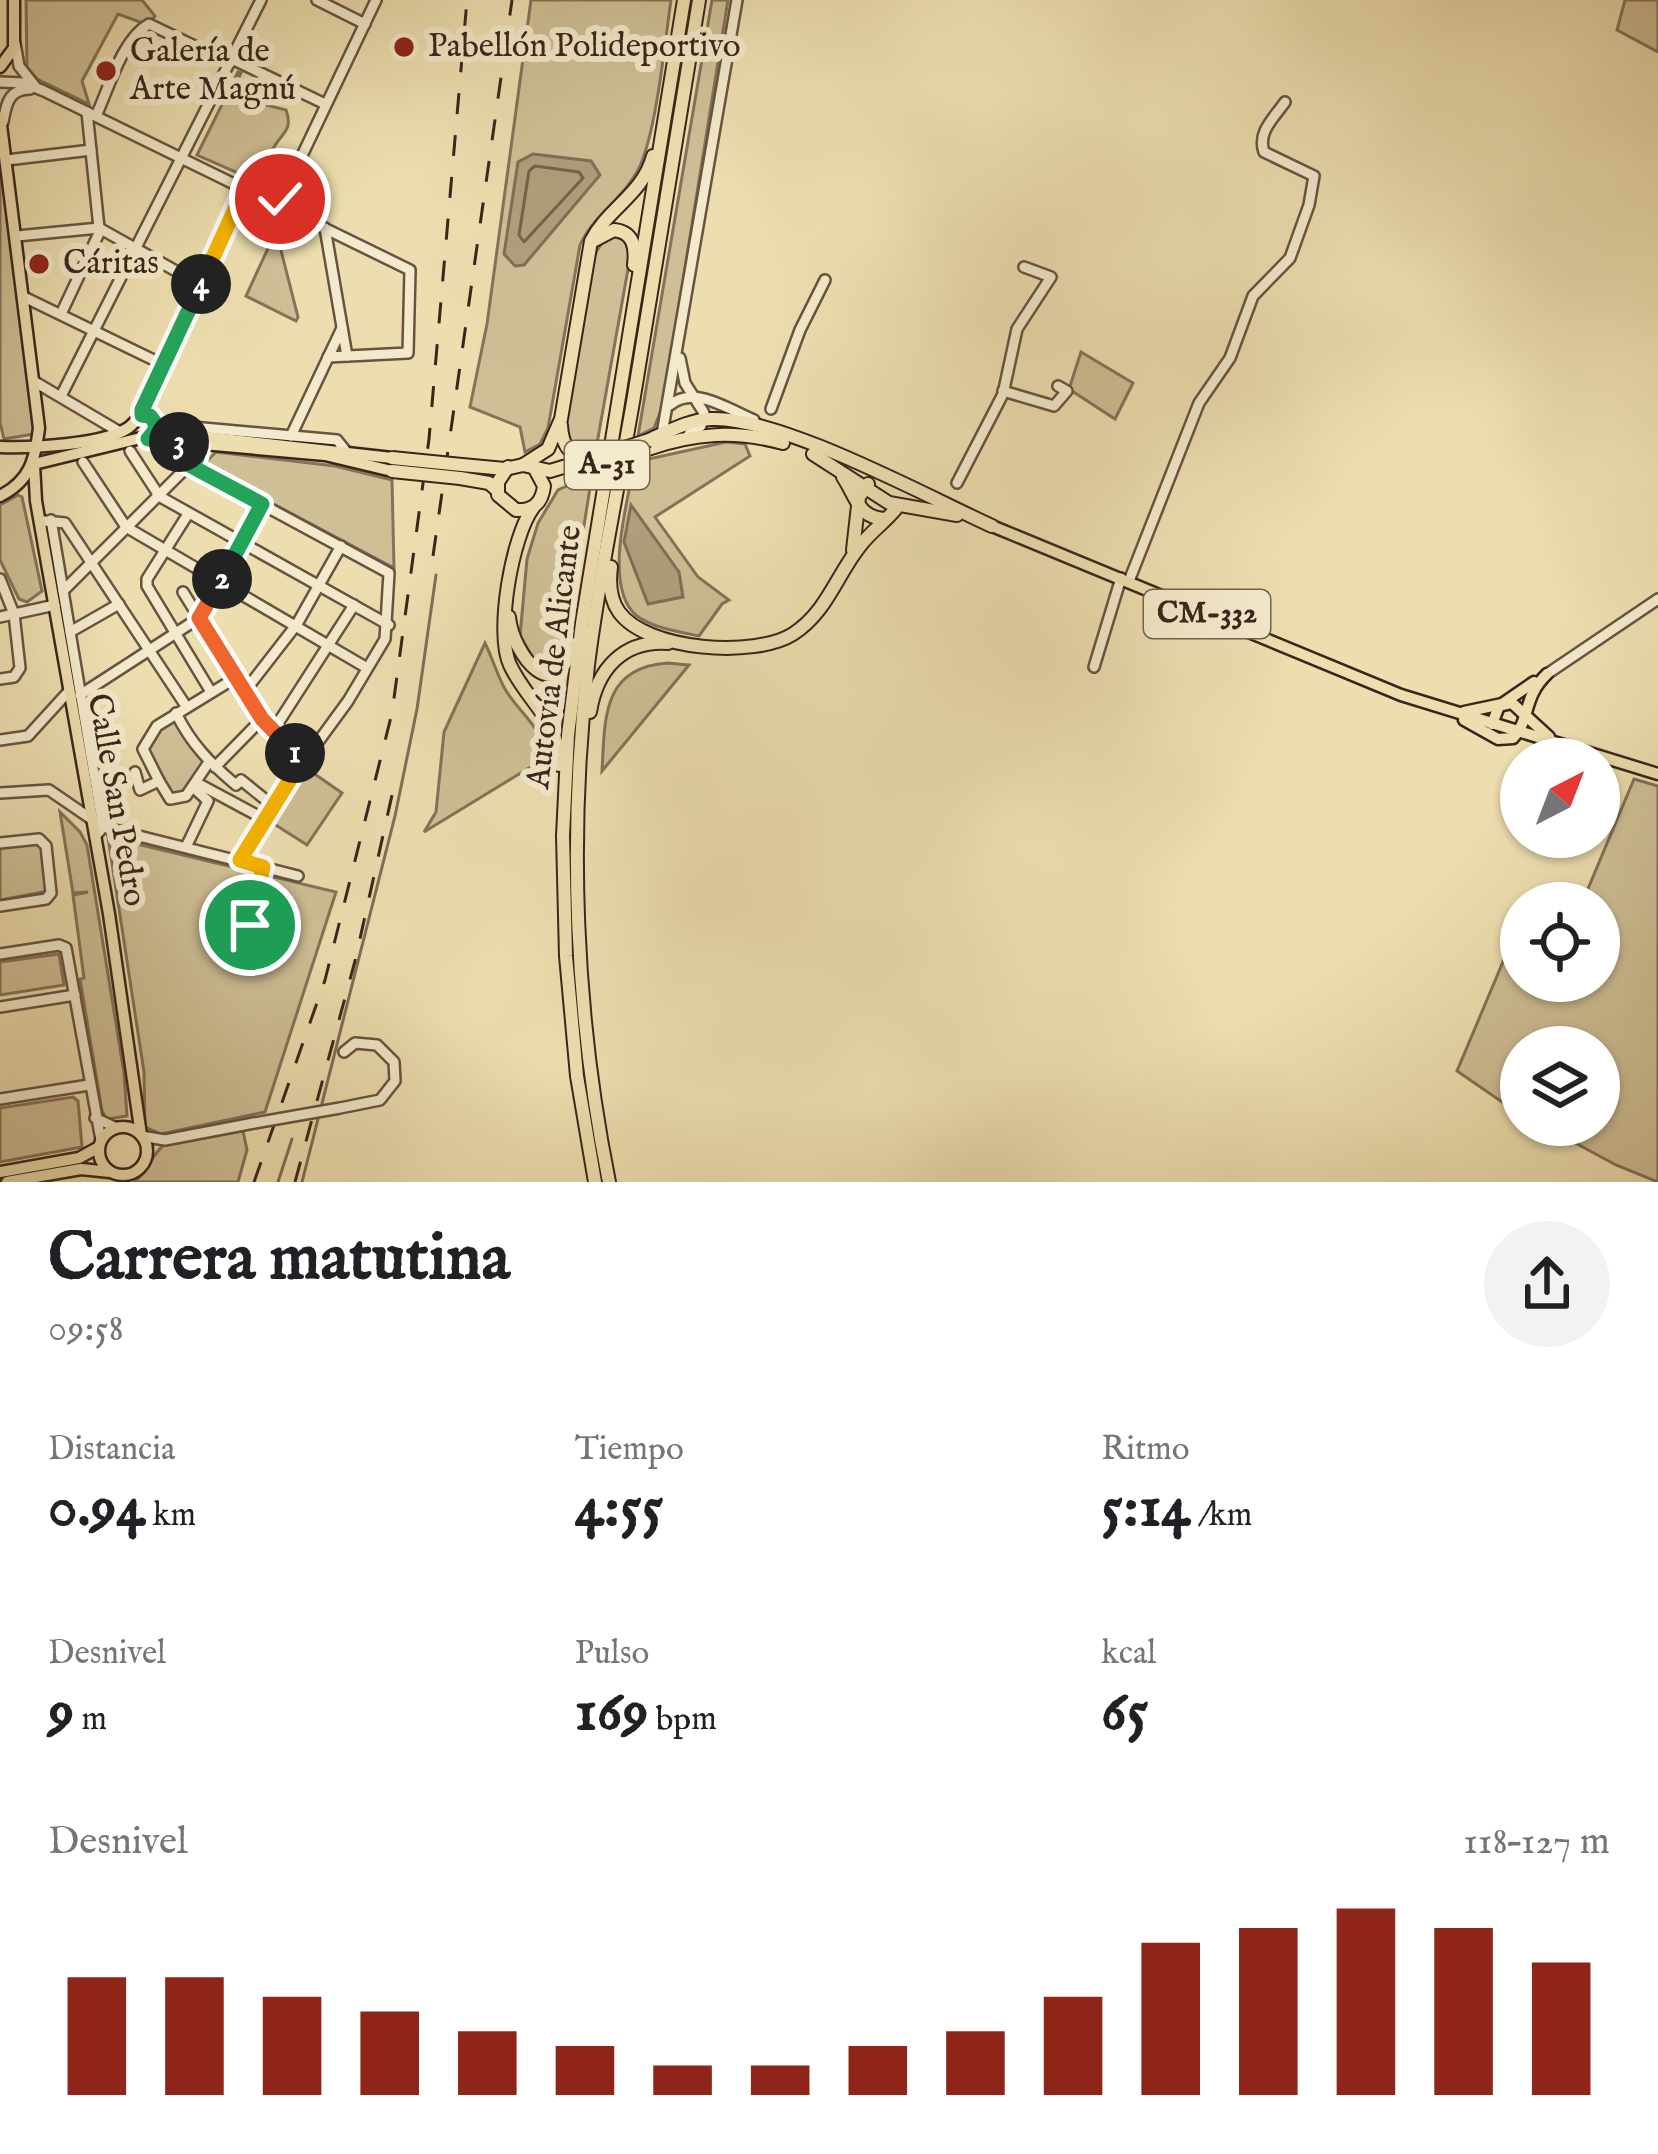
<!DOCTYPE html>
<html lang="es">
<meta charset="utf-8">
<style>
:root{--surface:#fff;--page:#f2f2f2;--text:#202124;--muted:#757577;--accent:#8f2418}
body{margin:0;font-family:"IM FELL English",serif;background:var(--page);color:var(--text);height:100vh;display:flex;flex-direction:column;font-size:45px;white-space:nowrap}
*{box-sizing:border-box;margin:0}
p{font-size:39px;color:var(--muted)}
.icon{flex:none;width:66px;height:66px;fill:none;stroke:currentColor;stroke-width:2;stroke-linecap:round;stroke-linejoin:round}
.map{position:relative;height:1182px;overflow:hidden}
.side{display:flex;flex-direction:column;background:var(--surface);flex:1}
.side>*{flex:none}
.needle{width:78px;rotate:42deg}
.tools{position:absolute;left:1500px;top:738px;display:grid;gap:24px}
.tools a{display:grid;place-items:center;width:120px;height:120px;border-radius:50%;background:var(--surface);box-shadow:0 3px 9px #0004;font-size:60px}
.pin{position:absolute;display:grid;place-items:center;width:102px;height:102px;color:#fff;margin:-51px;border:6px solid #fff;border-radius:50%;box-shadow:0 3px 12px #0007}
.km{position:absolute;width:60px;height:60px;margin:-30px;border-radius:50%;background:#222;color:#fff;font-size:33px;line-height:60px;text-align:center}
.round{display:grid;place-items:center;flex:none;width:126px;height:126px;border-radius:63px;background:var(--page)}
.overview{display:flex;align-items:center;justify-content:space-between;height:204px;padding:0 48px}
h1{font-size:66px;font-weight:700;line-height:90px}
.stats{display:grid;grid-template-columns:repeat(3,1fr);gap:18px;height:204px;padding:12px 48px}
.stats div{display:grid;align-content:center}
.stats b{font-size:60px;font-weight:700}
.stats small{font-size:33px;font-weight:400}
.stats p{font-size:33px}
.chart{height:336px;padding:24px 48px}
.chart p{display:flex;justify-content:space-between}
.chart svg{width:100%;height:216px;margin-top:12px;stroke:var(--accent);stroke-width:6}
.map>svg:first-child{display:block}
.green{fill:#cfbf96;stroke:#847259;stroke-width:3}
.water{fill:#b09f7d;stroke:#816e56;stroke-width:3}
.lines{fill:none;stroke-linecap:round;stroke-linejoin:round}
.shore{stroke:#75624c;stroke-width:3}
.stream{stroke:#816e56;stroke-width:3}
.minor-casing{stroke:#675341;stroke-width:14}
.major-casing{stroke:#3a251c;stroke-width:15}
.highway-casing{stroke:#3a251c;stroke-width:16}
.minor{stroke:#f3eacb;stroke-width:9}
.major{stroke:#eddeaf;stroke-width:10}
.highway{stroke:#eddeaf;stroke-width:12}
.rail{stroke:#3a251c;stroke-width:3;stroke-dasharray:21 21;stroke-linecap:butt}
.minor-bridge-casing{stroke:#675341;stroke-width:14;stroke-linecap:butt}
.highway-bridge-casing{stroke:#3a251c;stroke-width:16;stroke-linecap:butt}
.minor-bridge{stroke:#f3eacb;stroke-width:9}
.highway-bridge{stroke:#eddeaf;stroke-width:12}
.split-1-casing{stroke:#fff;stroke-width:24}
.split-2-casing{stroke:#fff;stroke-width:24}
.split-3-casing{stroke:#fff;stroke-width:24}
.split-4-casing{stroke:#fff;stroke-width:24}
.split-5-casing{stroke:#fff;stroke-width:24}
.split-1{stroke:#f5b400;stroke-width:15}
.split-2{stroke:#f0652b;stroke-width:15}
.split-3{stroke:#22a559;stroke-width:15}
.split-4{stroke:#22a559;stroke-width:15}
.split-5{stroke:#f5b400;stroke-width:15}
.poi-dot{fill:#8f2418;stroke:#f3eacb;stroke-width:4.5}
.labels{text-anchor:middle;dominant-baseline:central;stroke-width:12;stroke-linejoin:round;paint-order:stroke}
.shield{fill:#f3eacb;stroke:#726050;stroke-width:3}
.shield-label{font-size:30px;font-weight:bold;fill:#3a251c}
.poi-label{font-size:33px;fill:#3a251c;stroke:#f3eacb;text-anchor:start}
.street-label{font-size:33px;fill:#3a251c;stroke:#f3eacb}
</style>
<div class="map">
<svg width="1658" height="1182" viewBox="0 0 1658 1182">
<rect width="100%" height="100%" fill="#eddeaf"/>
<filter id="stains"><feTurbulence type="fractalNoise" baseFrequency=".00167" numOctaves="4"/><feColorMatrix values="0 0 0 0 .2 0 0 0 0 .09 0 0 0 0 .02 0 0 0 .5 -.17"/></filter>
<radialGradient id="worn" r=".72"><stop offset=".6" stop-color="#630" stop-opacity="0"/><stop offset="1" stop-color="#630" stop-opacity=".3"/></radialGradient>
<!-- green -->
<g class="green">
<polygon points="26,0 142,0 155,16 148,25 118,14 82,81 89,104 37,79 27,67"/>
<path d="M531,0h140c-6,41 -15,136 -33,170 -15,29 -44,44 -58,75l-32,183 -8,16 -15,8 -5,-25 -50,-20 17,-83z"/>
<polygon points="712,0 728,0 663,405 654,428 638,436"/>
<polygon points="1625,0 1658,0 1658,52 1617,30"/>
<path d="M238,72l3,1 -5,11 5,3 -1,6 12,6 3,-5 12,6 -1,5 20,5c8,21 -6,24 -13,39l4,4 -17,22 5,3 -2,6 -66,-29z"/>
<polygon points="0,140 34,434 4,439 0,422"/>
<polygon points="276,231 298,317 296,321 246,296"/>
<polygon points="612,236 625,240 630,258 596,449 578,450 569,443 565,430 595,254 603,241"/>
<polygon points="1081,352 1133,383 1115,419 1069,389"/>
<path d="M726,442l19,2 5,12 -95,61 43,60 31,23 -7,4 -23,32c-19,-4 -46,-8 -62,-20 -35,-28 -9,-117 -2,-154z"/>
<polygon points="216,452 335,466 392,480 394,568 202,466"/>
<polygon points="587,477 590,488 564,650 551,667 537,665 520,636 527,559 538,523 558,490"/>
<polygon points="18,495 22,497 42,591 27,602 19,599 0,560 0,505"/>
<path d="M485,643c7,14 12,32 20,46 19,32 42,36 37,79l-8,-3 -110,67 12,-20 8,-80z"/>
<path d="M667,663l22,2 -87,106c3,-53 0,-103 65,-108z"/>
<polygon points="176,714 187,741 206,760 186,793 169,794 144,747 155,730"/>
<polygon points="306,768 342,793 307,845 271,822"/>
<polygon points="1634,779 1658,786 1658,1182 1616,1165 1542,1125 1599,1125 1599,1047 1521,1047 1521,1115 1457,1071 1521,919 1521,981 1599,981 1599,903 1582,903"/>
<polygon points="60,812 80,832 87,845 124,1073 127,1116 107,1119 102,1111 80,979 84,978 73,895 88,892 73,893"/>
<polygon points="108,837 336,892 265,1112 161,1134 145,1127 144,1072"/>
<polygon points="38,843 43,849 48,891 0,900 0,848"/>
<polygon points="59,954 64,985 0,995 0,962"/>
<polygon points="73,1097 78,1101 82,1147 0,1162 0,1108"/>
<path d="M243,1131l4,19 -9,32h-104c15,-11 16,-26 30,-37z"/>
</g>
<!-- water -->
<g class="water">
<polygon points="533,154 591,161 600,175 524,265 515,266 504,254 518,162"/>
<polygon points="631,505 679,572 683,597 648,604 624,542"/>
</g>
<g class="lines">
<!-- shore -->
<polygon class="shore" points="535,166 579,172 583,178 524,242 519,235 529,171"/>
<!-- stream -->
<g class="stream">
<polyline points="278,1182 292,1139"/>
<polyline points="302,1182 395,816 417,709 436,575"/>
</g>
<!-- minor casing -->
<g class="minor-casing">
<g id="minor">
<polyline points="317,0 365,24"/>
<polyline points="15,43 19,66 35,86"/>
<polyline points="232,59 323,103"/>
<polyline points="0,82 24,83 44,91 410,270 408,353 328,357"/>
<polyline points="87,112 99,228"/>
<path d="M96,116c13,-28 26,-77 53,-92l81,39"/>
<path d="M3,122c3,-18 6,-33 27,-33"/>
<polyline points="7,160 91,150"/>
<polyline points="278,206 376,0"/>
<polyline points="325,228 347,356"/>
<polyline points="17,236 99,228 201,285"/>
<polyline points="24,297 162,364"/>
<polyline points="61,314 100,231"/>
<polyline points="680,358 685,383 704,413 701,426 689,434"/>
<polyline points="35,382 118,431"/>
<polyline points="1003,391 1054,406 1067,391 1058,386"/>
<polyline points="61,396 261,0"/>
<path d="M670,405c24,-20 58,4 84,15"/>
<polyline points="771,409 800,330 825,280"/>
<polyline points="142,415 244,189"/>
<polyline points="154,419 170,425 337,440 345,450"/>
<polyline points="662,434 737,0"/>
<polyline points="291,436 342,328"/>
<polyline points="130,451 158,494"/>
<polyline points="83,462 126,527 367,668"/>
<polyline points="189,465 389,573 385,639 348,701 272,805 240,860"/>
<polyline points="957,483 1003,394 1017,329 1051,277 1024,267"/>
<polyline points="157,495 389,625"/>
<polyline points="188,514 147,579 147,586 211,692"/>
<polyline points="51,520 103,827 95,837"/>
<polyline points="45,521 65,523 186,706"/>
<polyline points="0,579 14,614 20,668 14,677 0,679"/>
<path d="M1129,581l70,-178 31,-45 23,-62 37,-38 19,-53 5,-29 -50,-24c-7,-20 10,-34 21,-50"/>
<polyline points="63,591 197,457"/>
<polyline points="183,592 262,719 302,760"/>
<polyline points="0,617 55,605"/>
<polyline points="70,632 119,604"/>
<polyline points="1094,667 1121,578"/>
<polyline points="1547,674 1658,599"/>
<polyline points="245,691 297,624 341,546"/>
<polyline points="80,695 199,618 262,504"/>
<path d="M176,713c15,31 34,50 60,72l5,-5 31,25"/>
<polyline points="273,731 354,605"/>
<polyline points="0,740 28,736 69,691"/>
<polyline points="215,767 262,719"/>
<polyline points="135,772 140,790 159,781 170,799 186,796 209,762"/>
<polyline points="159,781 143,749 157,726 237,677"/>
<polyline points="197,783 264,819"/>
<polyline points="0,793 49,790 103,827 298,876"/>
<polyline points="0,843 39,839 46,846 51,893 46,899 0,906"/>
<polyline points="186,847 208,801 194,788"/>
<polyline points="250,925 263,867"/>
<polyline points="0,954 59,945 66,948 101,1140"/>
<polyline points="0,1007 75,995"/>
<polyline points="0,1099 89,1085"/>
<polyline points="340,1108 380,1100 395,1081 394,1062 377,1045 355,1043 344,1052"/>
<polyline points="95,1118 117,1128"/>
<polyline points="141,1136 165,1140 254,1123"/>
</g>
</g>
<!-- major casing -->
<g class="major-casing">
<g id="major">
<polyline points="0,67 14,48 14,0"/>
<path d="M0,117l39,311c-4,32 -9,53 -39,68"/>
<polyline points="156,426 170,433 392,458"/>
<polyline points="147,439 325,455 392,471"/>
<path d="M0,447c30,1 103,-2 128,-19 6,-4 9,-10 14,-13l8,1 6,10"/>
<polyline points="34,464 153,435"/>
<polyline points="34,465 36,501 109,914 141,1135"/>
<polyline points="992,526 1401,695 1658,774"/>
<polyline points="1464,712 1502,704 1534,682"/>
<path d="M1464,720l34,19 15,-1c18,-19 9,-40 34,-64"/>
<polyline points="1492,724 1499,706 1512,703 1549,737"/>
<circle cx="123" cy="1151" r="24"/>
<polyline points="0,1172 79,1158 99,1147"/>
<polyline points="7,1182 81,1169 110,1172"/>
</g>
</g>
<!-- highway casing -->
<g class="highway-casing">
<g id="highway">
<path d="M595,240l19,-10c20,2 22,18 20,35"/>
<path d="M561,425c1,17 6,30 24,33"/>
<path d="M649,440c20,-9 40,-20 62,-21 68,-3 215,77 281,107"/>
<path d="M648,449c47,-16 87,-19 135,-6"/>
<polyline points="813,454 889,503 957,515"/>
<polyline points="462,465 505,469 523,465 550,471 593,458"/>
<path d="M523,465l25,-16 13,-30 30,-178c17,-33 52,-47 62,-85"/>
<path d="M508,467l-10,15v13l18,15c17,1 26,-7 28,-24l-8,-15"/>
<path d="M843,477c13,19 15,41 42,42"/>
<polyline points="460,478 489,483 498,491"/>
<path d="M533,508c-21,28 -38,125 -23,157 17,37 50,55 49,100"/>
<polyline points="853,550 859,497 868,484"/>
<path d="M611,567c-2,15 -1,32 8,45 28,39 136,46 174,22 34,-22 43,-58 67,-88 11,-15 27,-25 38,-40"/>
<path d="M509,617c4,39 48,92 63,27"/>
<path d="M590,712c7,-43 33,-72 78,-69"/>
<polyline points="595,1182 577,1076 566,956 563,836 568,735 582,623 684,0"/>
<path d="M609,1182c-34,-168 -41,-347 -21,-517 11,-90 31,-180 46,-269 22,-132 43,-264 65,-396"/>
</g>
</g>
<!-- minor -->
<use href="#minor" class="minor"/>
<!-- major -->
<use href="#major" class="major"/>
<!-- highway -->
<use href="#highway" class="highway"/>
<!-- rail -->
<g class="rail">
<polyline points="433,556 512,0"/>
<polyline points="254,1182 325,980 392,713 429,439 467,0"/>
<polyline points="295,1182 355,961 394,786"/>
</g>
<!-- minor-bridge casing -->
<g class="minor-bridge-casing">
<polyline id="minor-bridge" points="254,1123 340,1108"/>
</g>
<!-- highway-bridge casing -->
<g class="highway-bridge-casing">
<g id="highway-bridge">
<polyline points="392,458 462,465"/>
<polyline points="593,458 649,440"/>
<polyline points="392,471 460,478"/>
</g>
</g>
<!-- minor-bridge -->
<use href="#minor-bridge" class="minor-bridge"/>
<!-- highway-bridge -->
<use href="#highway-bridge" class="highway-bridge"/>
</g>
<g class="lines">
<!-- split-1 casing -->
<g class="split-1-casing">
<polyline id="split-1" points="250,925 263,867 240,860 302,760 295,753"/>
</g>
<!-- split-2 casing -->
<g class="split-2-casing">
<polyline id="split-2" points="222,579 199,618 262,719 295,753"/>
</g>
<!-- split-3 casing -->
<g class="split-3-casing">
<polyline id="split-3" points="179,442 196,443 199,448 197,458 189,465 262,504 222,579"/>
</g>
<!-- split-4 casing -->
<g class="split-4-casing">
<polyline id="split-4" points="179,442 148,439 154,432 156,424 150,416 142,415 142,410 201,284"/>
</g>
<!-- split-5 casing -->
<g class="split-5-casing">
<polyline id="split-5" points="201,284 244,189 278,206 280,199"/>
</g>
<!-- split-1 -->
<use href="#split-1" class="split-1"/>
<!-- split-2 -->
<use href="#split-2" class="split-2"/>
<!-- split-3 -->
<use href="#split-3" class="split-3"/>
<!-- split-4 -->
<use href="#split-4" class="split-4"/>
<!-- split-5 -->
<use href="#split-5" class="split-5"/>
</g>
<!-- markers -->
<g class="poi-dot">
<circle cx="404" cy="47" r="12"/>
<circle cx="106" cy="71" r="12"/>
<circle cx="39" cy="264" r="12"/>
</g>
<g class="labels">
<!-- shield labels -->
<g class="shield">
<rect x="565" y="441" width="84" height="48" rx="9"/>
<rect x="1144" y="590" width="126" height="48" rx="9"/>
</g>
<g class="shield-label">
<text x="607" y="465">A-31</text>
<text x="1207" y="614">CM-332</text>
</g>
<!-- poi labels -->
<g class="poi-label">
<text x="428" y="47">Pabellón Polideportivo</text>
<text x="130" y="52">Galería de<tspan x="130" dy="38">Arte Magnú</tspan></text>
<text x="63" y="264">Cáritas</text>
</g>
<!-- street labels -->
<g class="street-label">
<text transform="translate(555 657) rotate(-83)">Autovía de Alicante</text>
<text transform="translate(116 800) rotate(80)">Calle San Pedro</text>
</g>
</g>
<rect width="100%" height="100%" filter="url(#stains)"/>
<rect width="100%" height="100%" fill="url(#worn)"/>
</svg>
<div class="tools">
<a><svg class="needle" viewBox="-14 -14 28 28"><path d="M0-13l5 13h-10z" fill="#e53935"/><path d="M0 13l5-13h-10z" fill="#757577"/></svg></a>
<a><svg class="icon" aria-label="locate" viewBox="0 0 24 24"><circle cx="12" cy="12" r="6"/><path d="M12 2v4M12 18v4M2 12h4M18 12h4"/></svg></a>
<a><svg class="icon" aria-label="layers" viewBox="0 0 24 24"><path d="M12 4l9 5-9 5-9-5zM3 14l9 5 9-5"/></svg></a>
</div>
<div class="pin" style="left:250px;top:925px;background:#1e9e55"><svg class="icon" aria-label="arrive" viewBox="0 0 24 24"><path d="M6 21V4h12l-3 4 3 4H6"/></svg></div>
<div class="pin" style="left:280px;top:199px;background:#d93025"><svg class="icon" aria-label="check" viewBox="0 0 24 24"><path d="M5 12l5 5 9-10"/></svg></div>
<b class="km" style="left:295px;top:753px">1</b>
<b class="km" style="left:222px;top:579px">2</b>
<b class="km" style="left:179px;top:442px">3</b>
<b class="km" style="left:201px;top:284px">4</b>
</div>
<section class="side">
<div class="overview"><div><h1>Carrera matutina</h1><p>09:58</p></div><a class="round"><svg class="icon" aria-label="share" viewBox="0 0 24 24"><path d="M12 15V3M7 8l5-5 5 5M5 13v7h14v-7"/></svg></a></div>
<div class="stats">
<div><p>Distancia</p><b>0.94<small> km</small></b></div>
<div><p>Tiempo</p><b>4:55</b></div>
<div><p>Ritmo</p><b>5:14<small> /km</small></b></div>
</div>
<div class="stats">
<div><p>Desnivel</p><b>9<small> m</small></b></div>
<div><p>Pulso</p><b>169<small> bpm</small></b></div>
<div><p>kcal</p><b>65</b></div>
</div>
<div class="chart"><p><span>Desnivel</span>118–127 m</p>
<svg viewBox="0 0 160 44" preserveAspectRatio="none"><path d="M5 44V20M15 44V20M25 44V24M35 44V27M45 44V31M55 44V34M65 44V38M75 44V38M85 44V34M95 44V31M105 44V24M115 44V13M125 44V10M135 44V6M145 44V10M155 44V17"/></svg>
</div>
</section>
